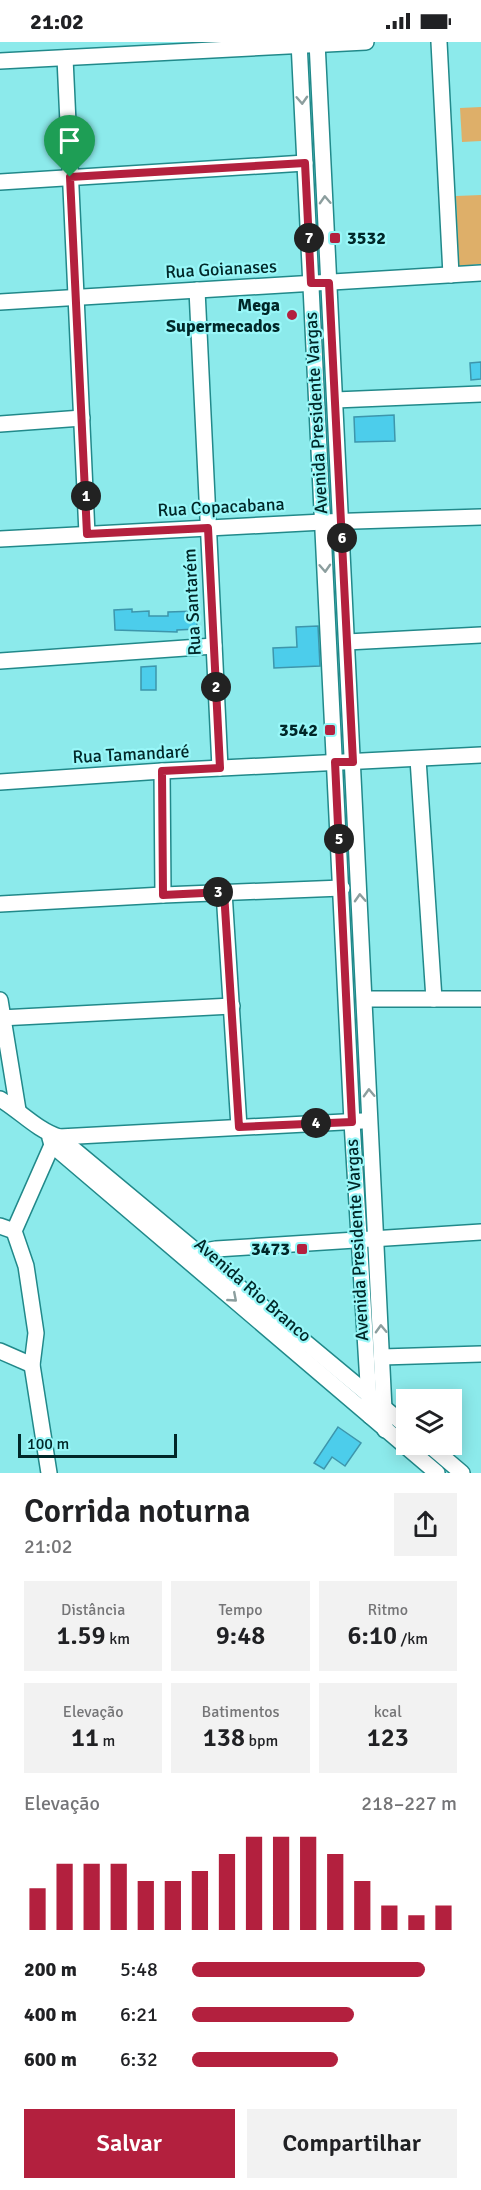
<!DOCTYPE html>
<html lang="pt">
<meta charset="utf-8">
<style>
:root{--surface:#fff;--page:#f2f2f2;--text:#202124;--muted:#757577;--accent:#b3203e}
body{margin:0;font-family:Signika,sans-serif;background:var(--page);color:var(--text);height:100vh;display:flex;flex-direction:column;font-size:22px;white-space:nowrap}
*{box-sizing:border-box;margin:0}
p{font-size:20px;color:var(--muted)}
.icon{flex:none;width:33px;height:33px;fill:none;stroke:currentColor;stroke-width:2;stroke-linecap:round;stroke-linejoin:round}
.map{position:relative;height:1431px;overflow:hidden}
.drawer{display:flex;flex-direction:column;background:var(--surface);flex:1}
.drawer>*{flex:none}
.controls{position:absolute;left:396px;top:1347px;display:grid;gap:12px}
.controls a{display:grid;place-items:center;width:66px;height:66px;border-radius:0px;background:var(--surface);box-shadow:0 3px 15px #0003;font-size:30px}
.scale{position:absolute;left:18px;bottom:15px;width:159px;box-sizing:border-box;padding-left:6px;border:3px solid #002728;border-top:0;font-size:16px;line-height:21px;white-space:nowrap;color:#002728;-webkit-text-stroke:4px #99f7f8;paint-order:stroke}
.pin{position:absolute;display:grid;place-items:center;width:51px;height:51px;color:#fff;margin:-62px -26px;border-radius:50% 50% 50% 0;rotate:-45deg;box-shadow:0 0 6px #0007}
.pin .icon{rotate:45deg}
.km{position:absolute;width:30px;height:30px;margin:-15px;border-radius:50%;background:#222;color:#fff;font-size:16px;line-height:30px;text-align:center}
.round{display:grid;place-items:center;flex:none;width:63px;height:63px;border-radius:0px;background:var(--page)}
.summary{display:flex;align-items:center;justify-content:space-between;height:102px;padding:0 24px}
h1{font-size:33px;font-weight:600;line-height:45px}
.stats{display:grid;grid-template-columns:repeat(3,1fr);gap:9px;height:102px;padding:6px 24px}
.stats div{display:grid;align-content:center;border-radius:0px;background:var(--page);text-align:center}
.stats b{font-size:26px;font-weight:600}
.stats small{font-size:16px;font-weight:400}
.stats p{font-size:16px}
.chart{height:168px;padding:12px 24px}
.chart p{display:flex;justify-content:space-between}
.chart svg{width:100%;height:108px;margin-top:6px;stroke:var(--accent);stroke-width:6}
.button{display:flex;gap:12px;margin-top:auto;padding:12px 24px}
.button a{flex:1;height:69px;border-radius:0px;background:var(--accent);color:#fff;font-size:24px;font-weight:600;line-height:69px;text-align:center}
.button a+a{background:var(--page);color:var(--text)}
ul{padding:0 24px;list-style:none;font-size:20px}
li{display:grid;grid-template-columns:96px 72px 1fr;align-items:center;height:45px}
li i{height:15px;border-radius:8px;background:var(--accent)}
.status{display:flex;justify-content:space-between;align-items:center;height:42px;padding:0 30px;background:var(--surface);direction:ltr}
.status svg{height:16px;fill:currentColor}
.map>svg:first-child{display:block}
.green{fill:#deaf69}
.building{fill:#4ccdeb;stroke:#3d96ac;stroke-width:1.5}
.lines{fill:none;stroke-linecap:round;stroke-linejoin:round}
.minor-casing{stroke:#21898a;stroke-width:18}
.minor{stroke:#fff;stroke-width:15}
.oneway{stroke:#8c9e9e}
.route-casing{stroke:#fff;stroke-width:12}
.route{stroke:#b3203e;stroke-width:8}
.poi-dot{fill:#b3203e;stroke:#99f7f8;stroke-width:2}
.labels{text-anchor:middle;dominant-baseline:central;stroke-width:4.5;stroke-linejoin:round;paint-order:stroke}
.poi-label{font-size:18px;font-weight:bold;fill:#002728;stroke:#99f7f8;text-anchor:end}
.street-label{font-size:18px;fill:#002728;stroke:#99f7f8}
</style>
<div class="status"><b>21:02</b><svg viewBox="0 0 49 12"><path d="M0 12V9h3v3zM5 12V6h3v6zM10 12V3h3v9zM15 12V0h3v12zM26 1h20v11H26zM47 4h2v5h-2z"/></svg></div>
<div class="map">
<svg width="481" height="1431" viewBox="0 0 481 1431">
<rect width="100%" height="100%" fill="#8ceaeb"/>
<!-- green -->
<g class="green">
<polygon points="481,65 481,99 462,100 460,66"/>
<polygon points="481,153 481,222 459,224 456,154"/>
</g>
<!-- building -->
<g class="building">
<polygon points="481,320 481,337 471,338 470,321"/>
<polygon points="394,373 395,399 355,400 354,375"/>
<polygon points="132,567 132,570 149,569 149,574 168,574 168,570 197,569 197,587 177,588 177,590 115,588 114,568"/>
<polygon points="318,584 320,624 274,626 273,606 297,605 296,585"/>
<polygon points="156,624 156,648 141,648 141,625"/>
<polygon points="338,1385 361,1401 345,1424 332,1415 324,1427 314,1421"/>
</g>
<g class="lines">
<!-- minor casing -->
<g class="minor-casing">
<g id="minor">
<polyline points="299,0 352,1080 370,1374"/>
<polyline points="317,0 385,1388"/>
<polyline points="439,0 451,233"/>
<polyline points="65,16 87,492"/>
<polyline points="0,19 366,0"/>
<polyline points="0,140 305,121"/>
<polyline points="197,248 220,726"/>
<polyline points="0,260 481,231"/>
<polyline points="335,358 481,352"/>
<polyline points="0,382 82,376"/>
<polyline points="0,497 323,480 481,475"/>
<polyline points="347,600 481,593"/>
<polyline points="0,619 214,604"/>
<polyline points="418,717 434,957"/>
<polyline points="162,729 163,853"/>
<polyline points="0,740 162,729 481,713"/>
<polyline points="224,850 239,1085"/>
<polyline points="0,862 163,853 342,846"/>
<polyline points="365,957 481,957"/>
<polyline points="0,958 18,1068"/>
<polyline points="0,976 232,964"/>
<path d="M0,1057c20,12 37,31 59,38l347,289"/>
<polyline points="50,1096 52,1103 437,1431"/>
<polyline points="0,1184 14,1189"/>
<polyline points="194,1214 199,1210 216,1207 481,1190"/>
<polyline points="0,1309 32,1323"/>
<polyline points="382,1315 481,1312"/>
<polyline points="428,1402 462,1431"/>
<polyline points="49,1431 32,1323 36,1291 26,1224 14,1189 52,1103 59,1095 362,1079"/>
</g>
</g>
<!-- minor -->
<use href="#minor" class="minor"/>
</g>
<!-- one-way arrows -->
<defs><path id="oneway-chevron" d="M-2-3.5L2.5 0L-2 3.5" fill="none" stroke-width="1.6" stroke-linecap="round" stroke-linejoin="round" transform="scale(1.5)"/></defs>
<g class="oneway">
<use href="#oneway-chevron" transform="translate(302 58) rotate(87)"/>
<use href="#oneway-chevron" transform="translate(325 158) rotate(-93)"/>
<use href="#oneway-chevron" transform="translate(325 526) rotate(87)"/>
<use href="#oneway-chevron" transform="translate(360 856) rotate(-93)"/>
<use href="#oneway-chevron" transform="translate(369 1051) rotate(-92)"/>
<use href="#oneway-chevron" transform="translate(233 1256) rotate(41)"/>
<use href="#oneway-chevron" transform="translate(381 1287) rotate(-92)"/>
</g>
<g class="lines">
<!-- route casing -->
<g class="route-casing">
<polygon id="route" points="305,121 311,241 329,241 353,720 335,720 352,1080 239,1085 224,850 163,853 162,729 220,726 208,486 87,492 70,135"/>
</g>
<!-- route -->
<use href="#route" class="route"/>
</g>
<!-- markers -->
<g class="poi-dot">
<rect x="329" y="190" width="12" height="12" rx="3"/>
<circle cx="292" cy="273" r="6"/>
<rect x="324" y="682" width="12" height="12" rx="3"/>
<rect x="296" y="1201" width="12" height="12" rx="3"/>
</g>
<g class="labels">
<!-- poi labels -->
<g class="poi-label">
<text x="347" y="196" text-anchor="start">3532</text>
<text x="280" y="263">Mega<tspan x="280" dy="21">Supermecados</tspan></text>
<text x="318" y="688">3542</text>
<text x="290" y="1207">3473</text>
</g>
<!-- street labels -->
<g class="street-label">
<text transform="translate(221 227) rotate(-3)">Rua Goianases</text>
<text transform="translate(316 371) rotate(-93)">Avenida Presidente Vargas</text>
<text transform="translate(221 465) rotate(-3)">Rua Copacabana</text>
<text transform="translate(192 560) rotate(-93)">Rua Santarém</text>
<text transform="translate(131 712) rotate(-3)">Rua Tamandaré</text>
<text transform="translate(357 1198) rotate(-93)">Avenida Presidente Vargas</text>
<text transform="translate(253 1248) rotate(41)">Avenida Rio Branco</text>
</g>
</g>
</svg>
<div class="controls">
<a><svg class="icon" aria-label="layers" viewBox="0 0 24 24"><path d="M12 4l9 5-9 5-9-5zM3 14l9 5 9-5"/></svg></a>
</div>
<div class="scale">100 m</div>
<div class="pin" style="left:70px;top:135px;background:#1e9e55"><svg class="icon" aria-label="arrive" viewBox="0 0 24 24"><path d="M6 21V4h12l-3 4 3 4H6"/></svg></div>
<b class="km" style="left:86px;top:454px">1</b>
<b class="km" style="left:216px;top:645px">2</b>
<b class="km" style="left:218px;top:850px">3</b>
<b class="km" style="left:316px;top:1081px">4</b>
<b class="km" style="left:339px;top:797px">5</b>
<b class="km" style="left:342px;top:496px">6</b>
<b class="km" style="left:309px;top:196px">7</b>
</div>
<section class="drawer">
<div class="summary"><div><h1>Corrida noturna</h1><p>21:02</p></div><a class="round"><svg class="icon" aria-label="share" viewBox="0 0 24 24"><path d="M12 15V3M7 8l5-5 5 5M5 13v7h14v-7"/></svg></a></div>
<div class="stats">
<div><p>Distância</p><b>1.59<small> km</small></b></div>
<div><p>Tempo</p><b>9:48</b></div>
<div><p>Ritmo</p><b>6:10<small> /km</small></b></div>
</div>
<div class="stats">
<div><p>Elevação</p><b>11<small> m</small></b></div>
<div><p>Batimentos</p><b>138<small> bpm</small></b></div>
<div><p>kcal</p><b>123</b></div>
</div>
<div class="chart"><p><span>Elevação</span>218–227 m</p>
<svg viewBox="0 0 160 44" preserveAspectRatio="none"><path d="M5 44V27M15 44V17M25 44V17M35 44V17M45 44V24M55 44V24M65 44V20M75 44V13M85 44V6M95 44V6M105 44V6M115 44V13M125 44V24M135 44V34M145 44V38M155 44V34"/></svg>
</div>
<ul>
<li><b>200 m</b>5:48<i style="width:88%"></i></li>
<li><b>400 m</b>6:21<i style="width:61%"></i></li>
<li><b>600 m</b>6:32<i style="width:55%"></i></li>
</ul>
<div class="button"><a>Salvar</a><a>Compartilhar</a></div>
</section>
